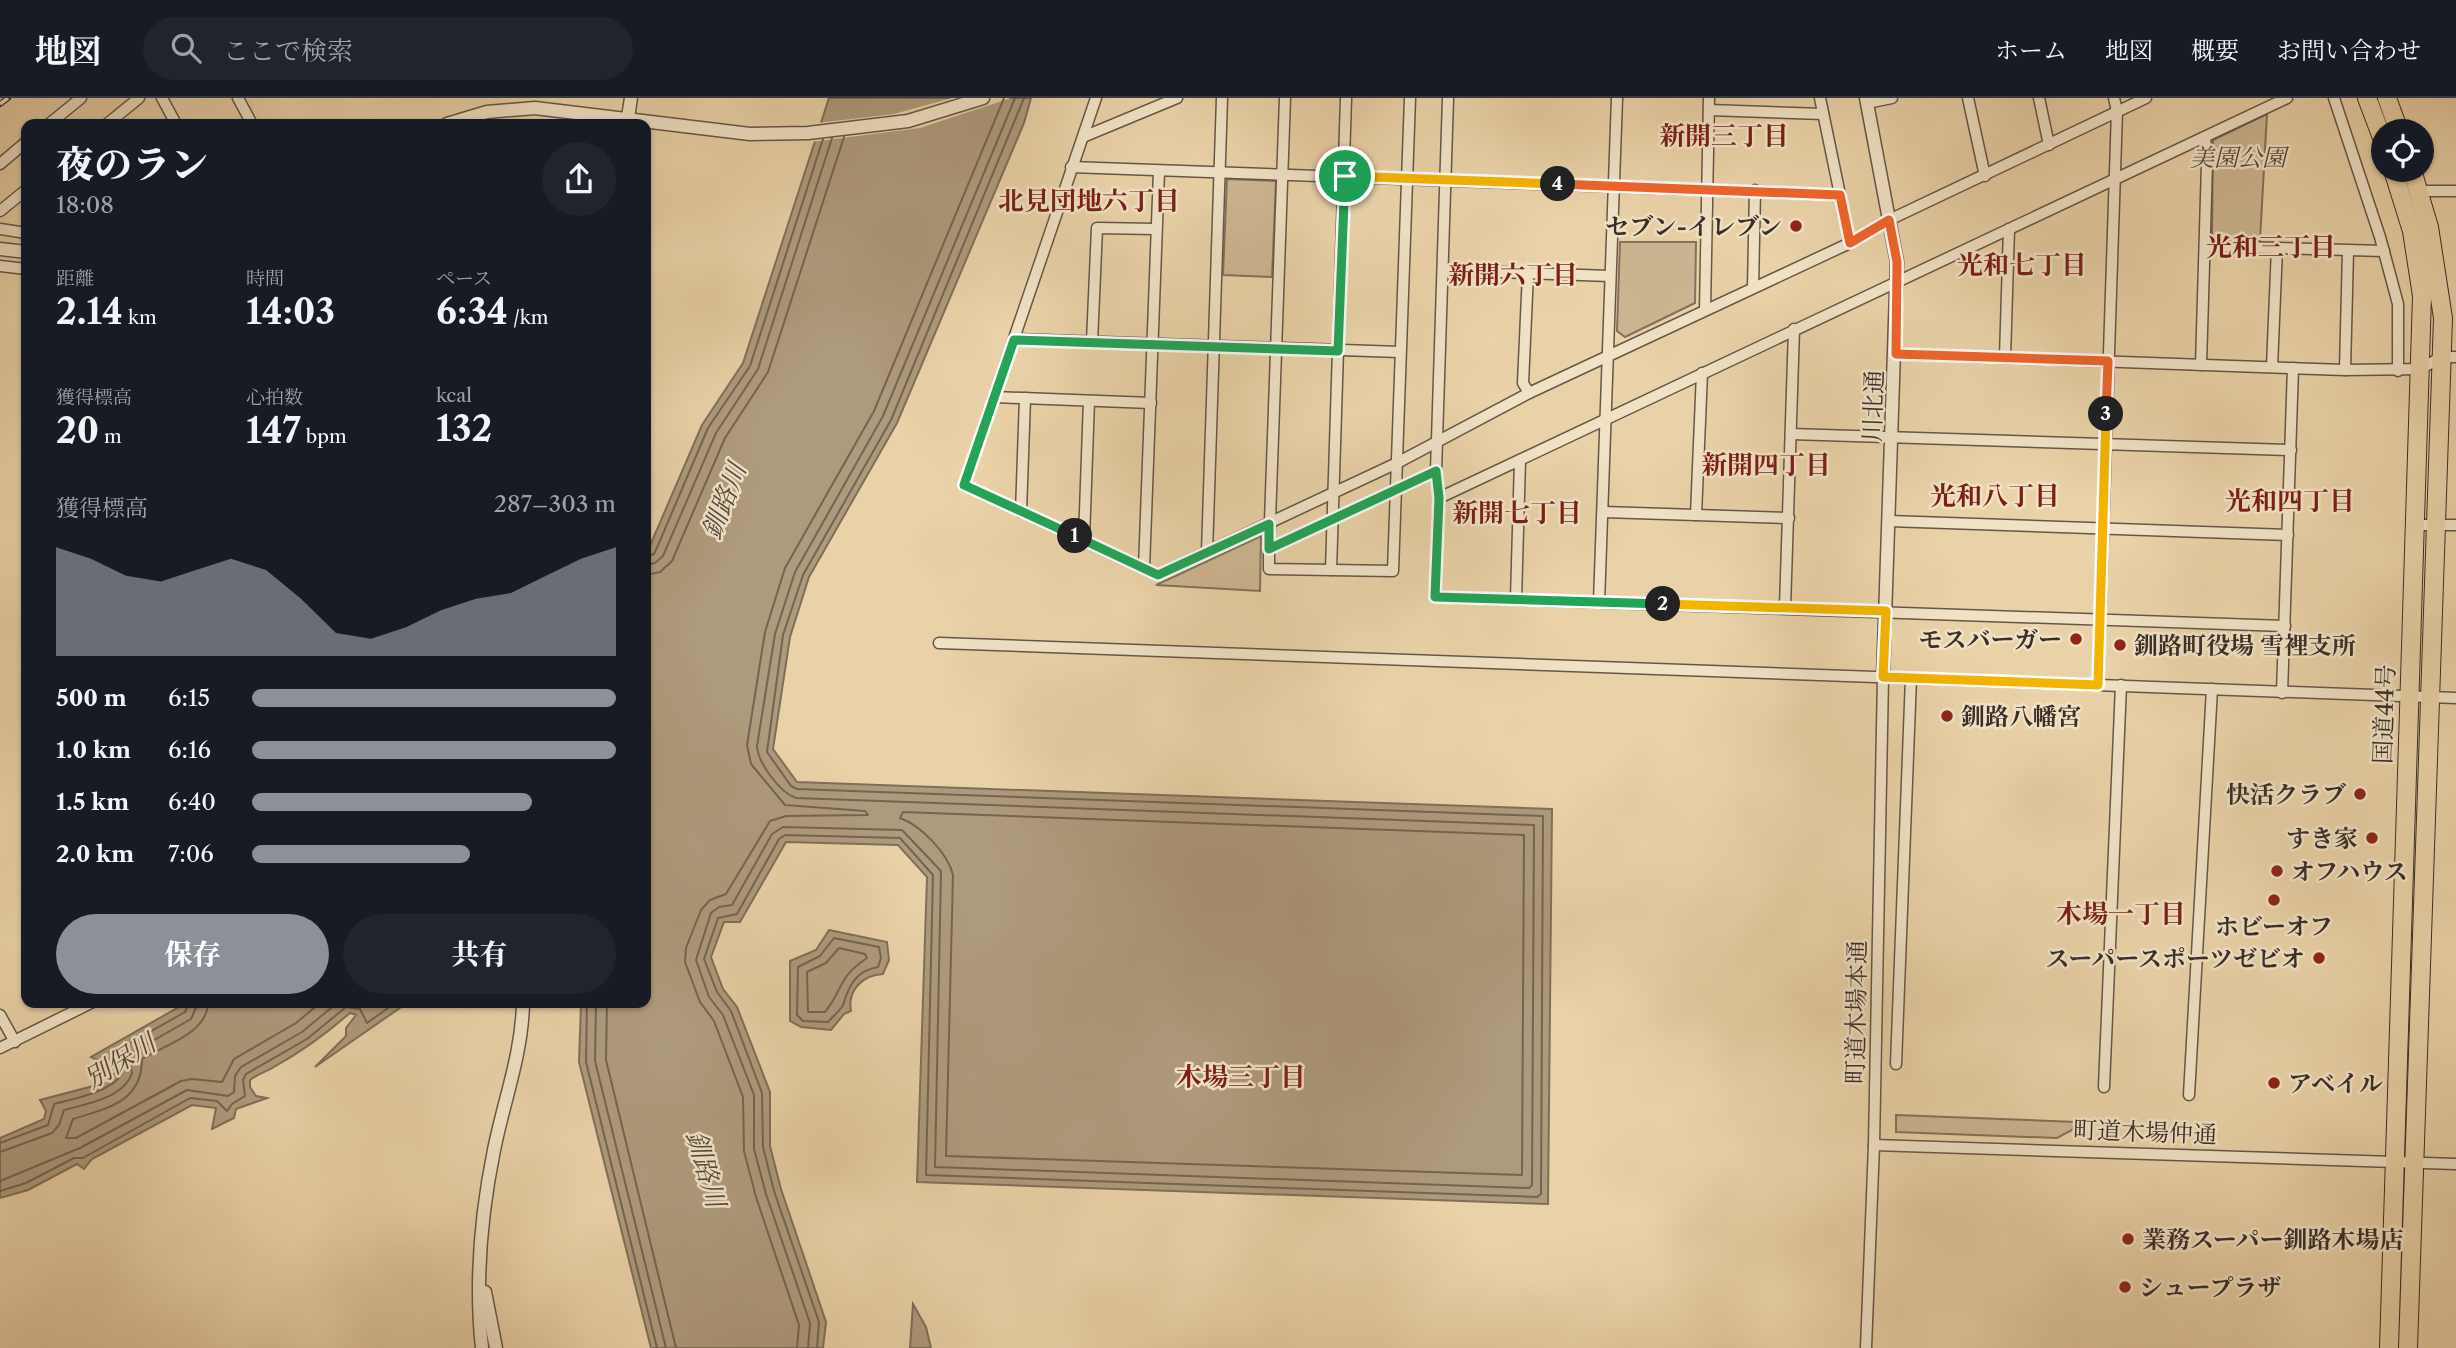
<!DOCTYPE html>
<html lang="ja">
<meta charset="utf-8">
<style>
:root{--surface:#171b24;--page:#20242c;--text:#f1f3f6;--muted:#9ea1a6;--line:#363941;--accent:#8c9099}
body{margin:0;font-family:"Libre Caslon Text","Noto Serif JP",serif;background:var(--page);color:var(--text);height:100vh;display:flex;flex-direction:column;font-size:26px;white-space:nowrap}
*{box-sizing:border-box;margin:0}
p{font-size:23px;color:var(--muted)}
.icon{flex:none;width:38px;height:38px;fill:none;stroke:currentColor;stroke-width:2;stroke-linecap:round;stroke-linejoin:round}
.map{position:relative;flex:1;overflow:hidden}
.sheet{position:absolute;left:21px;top:21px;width:630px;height:889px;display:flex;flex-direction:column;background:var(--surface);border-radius:14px;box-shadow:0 2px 5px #0004}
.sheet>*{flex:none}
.fabs{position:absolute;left:2371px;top:21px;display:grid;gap:14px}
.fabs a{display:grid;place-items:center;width:63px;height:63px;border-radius:50%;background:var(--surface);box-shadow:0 2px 5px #0004;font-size:35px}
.pin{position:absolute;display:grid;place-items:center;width:60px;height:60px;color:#fff;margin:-30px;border:4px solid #fff;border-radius:50%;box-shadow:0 2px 7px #0007}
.km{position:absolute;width:35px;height:35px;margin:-18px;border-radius:50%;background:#222;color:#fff;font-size:19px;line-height:35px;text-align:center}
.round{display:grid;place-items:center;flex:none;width:74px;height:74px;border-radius:37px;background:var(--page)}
.summary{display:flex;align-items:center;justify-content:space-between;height:119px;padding:0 35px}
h1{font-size:38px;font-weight:800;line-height:52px}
.stats{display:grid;grid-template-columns:repeat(3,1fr);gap:10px;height:119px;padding:7px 35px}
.stats div{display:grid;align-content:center}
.stats b{font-size:35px;font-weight:800}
.stats small{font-size:19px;font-weight:400}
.stats p{font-size:19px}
.chart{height:196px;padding:14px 35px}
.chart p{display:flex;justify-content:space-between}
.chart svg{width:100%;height:126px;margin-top:7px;fill:var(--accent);opacity:.7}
.cta{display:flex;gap:14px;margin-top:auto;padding:14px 35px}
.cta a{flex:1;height:80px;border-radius:42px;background:var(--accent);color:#fff;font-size:28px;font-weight:800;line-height:80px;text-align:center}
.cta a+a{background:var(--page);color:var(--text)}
ul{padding:0 35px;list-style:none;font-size:23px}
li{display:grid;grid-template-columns:112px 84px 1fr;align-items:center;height:52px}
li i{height:18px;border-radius:9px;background:var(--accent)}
header{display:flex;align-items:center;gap:42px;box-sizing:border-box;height:98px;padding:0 35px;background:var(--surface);border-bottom:2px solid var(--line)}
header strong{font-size:33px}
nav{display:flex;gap:38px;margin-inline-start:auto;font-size:24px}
.search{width:490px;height:63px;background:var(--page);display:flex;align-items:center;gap:18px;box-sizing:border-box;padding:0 24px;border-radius:38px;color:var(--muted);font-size:26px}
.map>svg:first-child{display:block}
.green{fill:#ccb692;stroke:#82725d;stroke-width:2}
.water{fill:#ae9a7c;stroke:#7f6f5a;stroke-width:2}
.pier{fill:#ead2a8}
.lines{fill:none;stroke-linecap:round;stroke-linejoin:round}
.shore{stroke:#746452;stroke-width:2}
.minor-casing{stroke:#655748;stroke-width:13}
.tertiary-casing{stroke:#655748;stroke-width:15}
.trunk-casing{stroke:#392e28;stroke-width:20}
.minor{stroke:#f1e2c6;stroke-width:10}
.tertiary{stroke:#f1e2c6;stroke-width:12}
.trunk{stroke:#ead2a8;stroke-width:18}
.rail-casing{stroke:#392e28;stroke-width:6}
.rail{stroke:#f1e2c6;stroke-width:3.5;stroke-dasharray:10;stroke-linecap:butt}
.split-1-casing{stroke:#fff;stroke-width:14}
.split-2-casing{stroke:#fff;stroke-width:14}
.split-3-casing{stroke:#fff;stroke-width:14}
.split-4-casing{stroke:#fff;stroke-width:14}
.split-5-casing{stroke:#fff;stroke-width:14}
.split-1{stroke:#22a559;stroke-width:9}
.split-2{stroke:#22a559;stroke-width:9}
.split-3{stroke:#f5b400;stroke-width:9}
.split-4{stroke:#f0652b;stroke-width:9}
.split-5{stroke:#f5b400;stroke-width:9}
.poi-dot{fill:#8f2418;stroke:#f1e2c6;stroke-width:2.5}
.labels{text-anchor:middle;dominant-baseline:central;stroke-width:5;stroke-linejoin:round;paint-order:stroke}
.park-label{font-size:24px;font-style:italic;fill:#56493d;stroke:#f1e2c6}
.poi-label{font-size:24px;font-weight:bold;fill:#392e28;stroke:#f1e2c6;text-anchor:start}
.street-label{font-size:24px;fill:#392e28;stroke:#f1e2c6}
.neighbourhood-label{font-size:26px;font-weight:bold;fill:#7a1f14;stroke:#f1e2c6}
.water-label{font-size:26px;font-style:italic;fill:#56493d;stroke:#f1e2c6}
</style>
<header>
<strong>地図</strong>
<div class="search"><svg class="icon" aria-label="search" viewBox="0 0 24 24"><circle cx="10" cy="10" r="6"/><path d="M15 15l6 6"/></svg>ここで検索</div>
<nav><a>ホーム</a><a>地図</a><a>概要</a><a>お問い合わせ</a></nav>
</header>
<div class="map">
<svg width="2456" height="1250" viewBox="0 0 2456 1250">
<rect width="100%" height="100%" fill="#ead2a8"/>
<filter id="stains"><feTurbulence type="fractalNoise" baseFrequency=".00286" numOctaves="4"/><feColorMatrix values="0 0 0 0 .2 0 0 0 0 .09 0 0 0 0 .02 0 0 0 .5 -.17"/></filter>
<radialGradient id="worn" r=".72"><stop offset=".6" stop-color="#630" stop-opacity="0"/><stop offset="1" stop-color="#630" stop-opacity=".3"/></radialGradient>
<!-- green -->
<g class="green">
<polygon points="2267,16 2260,142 2217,141 2212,138 2213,42"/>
<polygon points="1227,81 1276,83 1272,179 1223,177"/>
<polygon points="1620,144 1696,144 1695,205 1625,239 1617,233"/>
<polygon points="1261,438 1260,493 1156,487"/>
<polygon points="1896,1017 2076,1024 2072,1032 2057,1040 1896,1034"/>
</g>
<!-- water -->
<g class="water">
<polygon points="829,0 1031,0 1024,25 897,325 809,479 790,539 773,651 797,684 1552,711 1548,1106 917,1084 927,779 898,747 786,744 740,824 724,824 711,859 723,891 737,909 770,994 770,1048 781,1091 826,1224 823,1250 651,1250 579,964 581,905 646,905 646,457 702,327 743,265"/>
<path d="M829,832l58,12 2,18 -6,14c-20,1 -36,16 -32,37l-7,3 -13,16 -30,-3 -11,-6v-60l26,-11z"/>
<path d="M186,905h221l-92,64 31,-31v-8l10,-13 -6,-2c-23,20 -49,39 -76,54 -8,5 -15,6 -24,13v7l6,9 11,2 -31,11 -2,9 -22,11 4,-21 -24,-3 -100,54 -8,10 -7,-5 -49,26 -28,8v-60l44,-19 2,-8 -6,-11 57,-15 21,-14 -27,-14z"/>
<polygon points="913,1206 926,1229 931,1250 910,1250"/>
</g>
<!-- pier -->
<polygon class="pier" points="952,0 1011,0 920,30 811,44 817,25 894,16"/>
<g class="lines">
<!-- shore -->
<g class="shore">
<polyline points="646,458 654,456 659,445 708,330 750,268 823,41"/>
<polyline points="646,467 655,465 663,458 716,335 758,271 832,40"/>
<polyline points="646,477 660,474 672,463 725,340 768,274 844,39"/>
<path d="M903,714l621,23 -2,340 -576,-19 7,-281c-5,-22 -33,-50 -53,-57z"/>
<path d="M834,840l45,9 2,11 -3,9c-23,4 -29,19 -35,38 -2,5 -11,12 -15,17l-25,-1 -6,-6 1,-48 22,-11z"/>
<path d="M839,850l26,6 2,4c-31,21 -23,31 -42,54h-17l-1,-40 19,-9z"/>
<path d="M208,905c-1,31 -44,42 -66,56 0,43 -34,49 -69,60l-7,19h10l105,-57 11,-2 30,3 12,-23 62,-36 24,-20"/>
<polyline points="587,905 586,964 657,1250"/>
<polyline points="596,905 595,963 666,1250"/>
<polyline points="607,905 606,962 676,1250"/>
<path d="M0,1045l48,-18 6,-21c18,-5 69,-14 69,-37l-12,-8v-5l74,-42 4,-9"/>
<path d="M0,1054l52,-19 7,-8 5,-15c22,-6 60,-12 68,-37l-4,-18 63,-36 7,-16"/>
<polyline points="0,1083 80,1050 187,992 228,998 234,994 235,978 241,969 302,934 337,905"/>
<polyline points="0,1093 26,1085 74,1060 83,1060 190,1000 217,1003 227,1013 232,1006 245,998 243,982 246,976 307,941 346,909 360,911 367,925 395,905"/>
<polyline points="797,1250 799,1227 756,1099 744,1053 743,999 714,923 700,904 685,864 686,850 701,812 710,802 726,796 770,723 786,718 868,717 865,713 785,707 751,666 747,647 765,534 785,470 874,313 1004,0"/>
<path d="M808,1250l2,-25 -44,-129 -12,-45v-54l-31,-80 -14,-18 -13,-37 15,-47 8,-6 13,-2 40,-71 11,-7 119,3 39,41 -6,296 594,21 3,-3 2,-360 -738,-27c-16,-5 -38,-35 -39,-52l18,-112 20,-62 88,-156 132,-318"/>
<polyline points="817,1250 819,1224 774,1093 763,1049 762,995 731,913 717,894 704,861 718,820 737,816 779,741 785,737 900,740 933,777 926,1077 1537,1099 1541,1096 1543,718 797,691 791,688 767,654 783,537 803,477 891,322 1024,0"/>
</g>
<!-- minor casing -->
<g class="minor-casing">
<g id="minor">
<polyline points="162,0 176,26"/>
<polyline points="238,0 252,26"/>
<polyline points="1096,0 964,387 1158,477 1397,365 1529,295 1850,145 1889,122 2146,0"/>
<polyline points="1410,0 1393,473 1269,471 1269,451 1436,373"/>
<polyline points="1448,0 1436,373 1439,400 1435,499 2285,528"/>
<polyline points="1820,0 1850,145"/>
<polyline points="1968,0 1985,78"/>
<polyline points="2039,0 2049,47"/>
<polyline points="2334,0 2380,139 2398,206 2398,273"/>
<polyline points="1867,5 1892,0"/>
<polyline points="1709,12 1823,16"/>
<polyline points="49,26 81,0"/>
<polyline points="107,26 139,0"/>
<polyline points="1083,39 1177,0"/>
<polyline points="0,66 26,44"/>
<polyline points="1071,69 1840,97"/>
<polyline points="2415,93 2456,93"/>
<polyline points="0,113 26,92"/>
<polyline points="0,131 26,135"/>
<polyline points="2205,148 2384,153"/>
<polyline points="0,168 26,171"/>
<polyline points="1443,172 1610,178"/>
<polyline points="1528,175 1523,285 1529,295"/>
<polyline points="1753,190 1755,92"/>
<polyline points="1705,212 1709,0"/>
<polyline points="1014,241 1400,254"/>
<polyline points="1092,244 1097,130 1156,131"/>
<polyline points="1896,256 2345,272 2421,271 2441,259 2456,259"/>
<polyline points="2005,259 2009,131"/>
<polyline points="2201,267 2207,65 2205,39"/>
<polyline points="2272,269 2277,150"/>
<polyline points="2345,272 2348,153"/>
<polyline points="994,299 1151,305"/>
<polyline points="1791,336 2291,352"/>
<polyline points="1439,400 2287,0"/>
<polyline points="1021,414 1025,300"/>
<polyline points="1604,414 1789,420"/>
<polyline points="1696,417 1702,275"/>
<polyline points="1889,423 2288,437"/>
<polyline points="2416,427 2456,427"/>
<polyline points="1084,441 1089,303"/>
<polyline points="1269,451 1285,0"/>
<polyline points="1207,454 1222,0"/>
<polyline points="1144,470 1159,73"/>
<polyline points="1331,472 1346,0"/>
<polyline points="1516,501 1520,362"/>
<polyline points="1599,504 1617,0"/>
<polyline points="1785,510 1794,231"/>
<polyline points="939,545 2456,600"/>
<polyline points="2098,587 2117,13 2114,0"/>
<polyline points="2282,595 2293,270"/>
<polyline points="0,917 15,944"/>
<polyline points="0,950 91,905"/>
<polyline points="1896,966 1911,580"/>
<polyline points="2104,989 2121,587"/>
<polyline points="2189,997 2212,591"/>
<polyline points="1874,1047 2456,1066"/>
<polyline points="1866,1250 1874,1047 1883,579"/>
</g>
</g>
<!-- tertiary casing -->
<g class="tertiary-casing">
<g id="tertiary">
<polyline points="1866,0 1897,164 1883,579"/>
<polyline points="447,26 487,14 535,10 750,36 808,35 908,23 983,0"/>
<polyline points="627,26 631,0"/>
<polyline points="0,151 26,154"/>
<polyline points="485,1194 496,1250"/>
<path d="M482,1250c-7,-65 -1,-134 12,-198 10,-50 28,-96 29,-147"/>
</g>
</g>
<!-- trunk casing -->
<g class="trunk-casing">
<g id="trunk">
<polyline points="2367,0 2384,45"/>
<polyline points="2387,0 2399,33"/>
<polyline points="2389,1250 2422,198 2412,133 2393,72"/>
<polyline points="2408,1250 2443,220 2429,129 2412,72"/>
</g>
</g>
<!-- minor -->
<use href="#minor" class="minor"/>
<!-- tertiary -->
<use href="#tertiary" class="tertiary"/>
<!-- trunk -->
<use href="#trunk" class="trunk"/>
<!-- rail casing -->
<g class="rail-casing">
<polyline id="rail" points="0,6 8,0"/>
</g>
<!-- rail -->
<use href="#rail" class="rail"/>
</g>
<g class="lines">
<!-- split-1 casing -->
<g class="split-1-casing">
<polyline id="split-1" points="1075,438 964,387 1014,242 1338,253 1345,78"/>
</g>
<!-- split-2 casing -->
<g class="split-2-casing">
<polyline id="split-2" points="1075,438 1158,477 1269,426 1269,451 1436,373 1439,400 1435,499 1663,506"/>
</g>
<!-- split-3 casing -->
<g class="split-3-casing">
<polyline id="split-3" points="1663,506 1886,513 1883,579 2098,587 2106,316"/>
</g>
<!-- split-4 casing -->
<g class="split-4-casing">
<polyline id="split-4" points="1558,86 1840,97 1850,145 1889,122 1897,164 1896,256 2108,263 2106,316"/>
</g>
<!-- split-5 casing -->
<g class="split-5-casing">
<polyline id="split-5" points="1345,78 1558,86"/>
</g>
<!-- split-1 -->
<use href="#split-1" class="split-1"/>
<!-- split-2 -->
<use href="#split-2" class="split-2"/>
<!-- split-3 -->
<use href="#split-3" class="split-3"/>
<!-- split-4 -->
<use href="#split-4" class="split-4"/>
<!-- split-5 -->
<use href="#split-5" class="split-5"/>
</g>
<!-- markers -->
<g class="poi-dot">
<circle cx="1796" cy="128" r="7"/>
<circle cx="2076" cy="541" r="7"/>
<circle cx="2120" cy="547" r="7"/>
<circle cx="1947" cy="618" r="7"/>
<circle cx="2360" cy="696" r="7"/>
<circle cx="2372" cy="740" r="7"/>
<circle cx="2277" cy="773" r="7"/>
<circle cx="2274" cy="802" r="7"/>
<circle cx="2319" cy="860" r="7"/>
<circle cx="2274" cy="985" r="7"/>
<circle cx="2128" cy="1141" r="7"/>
<circle cx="2125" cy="1189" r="7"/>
</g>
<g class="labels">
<!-- park labels -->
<g class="park-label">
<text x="2238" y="59">美園公園</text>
</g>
<!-- poi labels -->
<g class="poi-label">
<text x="1782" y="128" text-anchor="end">セブン-イレブン</text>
<text x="2062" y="541" text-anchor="end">モスバーガー</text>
<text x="2134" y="547">釧路町役場 雪裡支所</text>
<text x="1961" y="618">釧路八幡宮</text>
<text x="2346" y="696" text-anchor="end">快活クラブ</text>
<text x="2358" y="740" text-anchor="end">すき家</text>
<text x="2291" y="773">オフハウス</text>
<text x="2274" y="828" text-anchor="middle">ホビーオフ</text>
<text x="2305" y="860" text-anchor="end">スーパースポーツゼビオ</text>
<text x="2288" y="985">アベイル</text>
<text x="2142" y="1141">業務スーパー釧路木場店</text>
<text x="2139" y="1189">シュープラザ</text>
</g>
<!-- street labels -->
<g class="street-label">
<text transform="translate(1873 308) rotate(-88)">川北通</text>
<text transform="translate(2384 616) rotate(-88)">国道44号</text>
<text transform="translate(1856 914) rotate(-89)">町道木場本通</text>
<text transform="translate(2145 1034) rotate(2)">町道木場仲通</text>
</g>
<!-- neighbourhood labels -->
<g class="neighbourhood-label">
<text x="1724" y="38">新開三丁目</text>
<text x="1089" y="103">北見団地六丁目</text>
<text x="2271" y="149">光和三丁目</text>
<text x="2022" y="167">光和七丁目</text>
<text x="1513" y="177">新開六丁目</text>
<text x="1766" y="367">新開四丁目</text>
<text x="1995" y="398">光和八丁目</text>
<text x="2290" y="403">光和四丁目</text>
<text x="1517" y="415">新開七丁目</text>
<text x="2121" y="816">木場一丁目</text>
<text x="1241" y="979">木場三丁目</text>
</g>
<!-- water labels -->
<g class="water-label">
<text transform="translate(724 403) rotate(-69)">釧路川</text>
<text transform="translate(120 963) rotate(-32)">別保川</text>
<text transform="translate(706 1071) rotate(74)">釧路川</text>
</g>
</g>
<rect width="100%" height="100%" filter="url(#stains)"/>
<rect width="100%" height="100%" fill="url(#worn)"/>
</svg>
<div class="fabs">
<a><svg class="icon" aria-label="locate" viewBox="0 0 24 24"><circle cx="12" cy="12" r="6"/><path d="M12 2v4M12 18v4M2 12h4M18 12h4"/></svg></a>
</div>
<div class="pin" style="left:1345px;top:78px;background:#1e9e55"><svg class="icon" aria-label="arrive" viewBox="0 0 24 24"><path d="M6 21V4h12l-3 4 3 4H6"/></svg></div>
<b class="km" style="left:1075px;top:438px">1</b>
<b class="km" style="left:1663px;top:506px">2</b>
<b class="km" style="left:2106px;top:316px">3</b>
<b class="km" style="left:1558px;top:86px">4</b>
<section class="sheet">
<div class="summary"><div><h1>夜のラン</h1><p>18:08</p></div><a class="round"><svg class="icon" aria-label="share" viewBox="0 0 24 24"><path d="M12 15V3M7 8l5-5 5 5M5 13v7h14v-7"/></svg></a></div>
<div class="stats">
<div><p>距離</p><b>2.14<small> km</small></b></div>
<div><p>時間</p><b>14:03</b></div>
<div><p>ペース</p><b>6:34<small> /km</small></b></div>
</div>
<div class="stats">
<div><p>獲得標高</p><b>20<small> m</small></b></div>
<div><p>心拍数</p><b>147<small> bpm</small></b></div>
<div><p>kcal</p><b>132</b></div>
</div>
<div class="chart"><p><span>獲得標高</span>287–303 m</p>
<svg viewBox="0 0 160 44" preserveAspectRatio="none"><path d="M0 44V6L10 10L20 16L30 18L40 14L50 10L60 14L70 24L80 36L90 38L100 34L110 28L120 24L130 22L140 16L150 10L160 6V44z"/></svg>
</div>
<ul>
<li><b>500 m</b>6:15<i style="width:100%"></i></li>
<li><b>1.0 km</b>6:16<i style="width:100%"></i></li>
<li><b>1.5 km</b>6:40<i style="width:77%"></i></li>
<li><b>2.0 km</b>7:06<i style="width:60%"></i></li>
</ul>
<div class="cta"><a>保存</a><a>共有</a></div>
</section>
</div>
